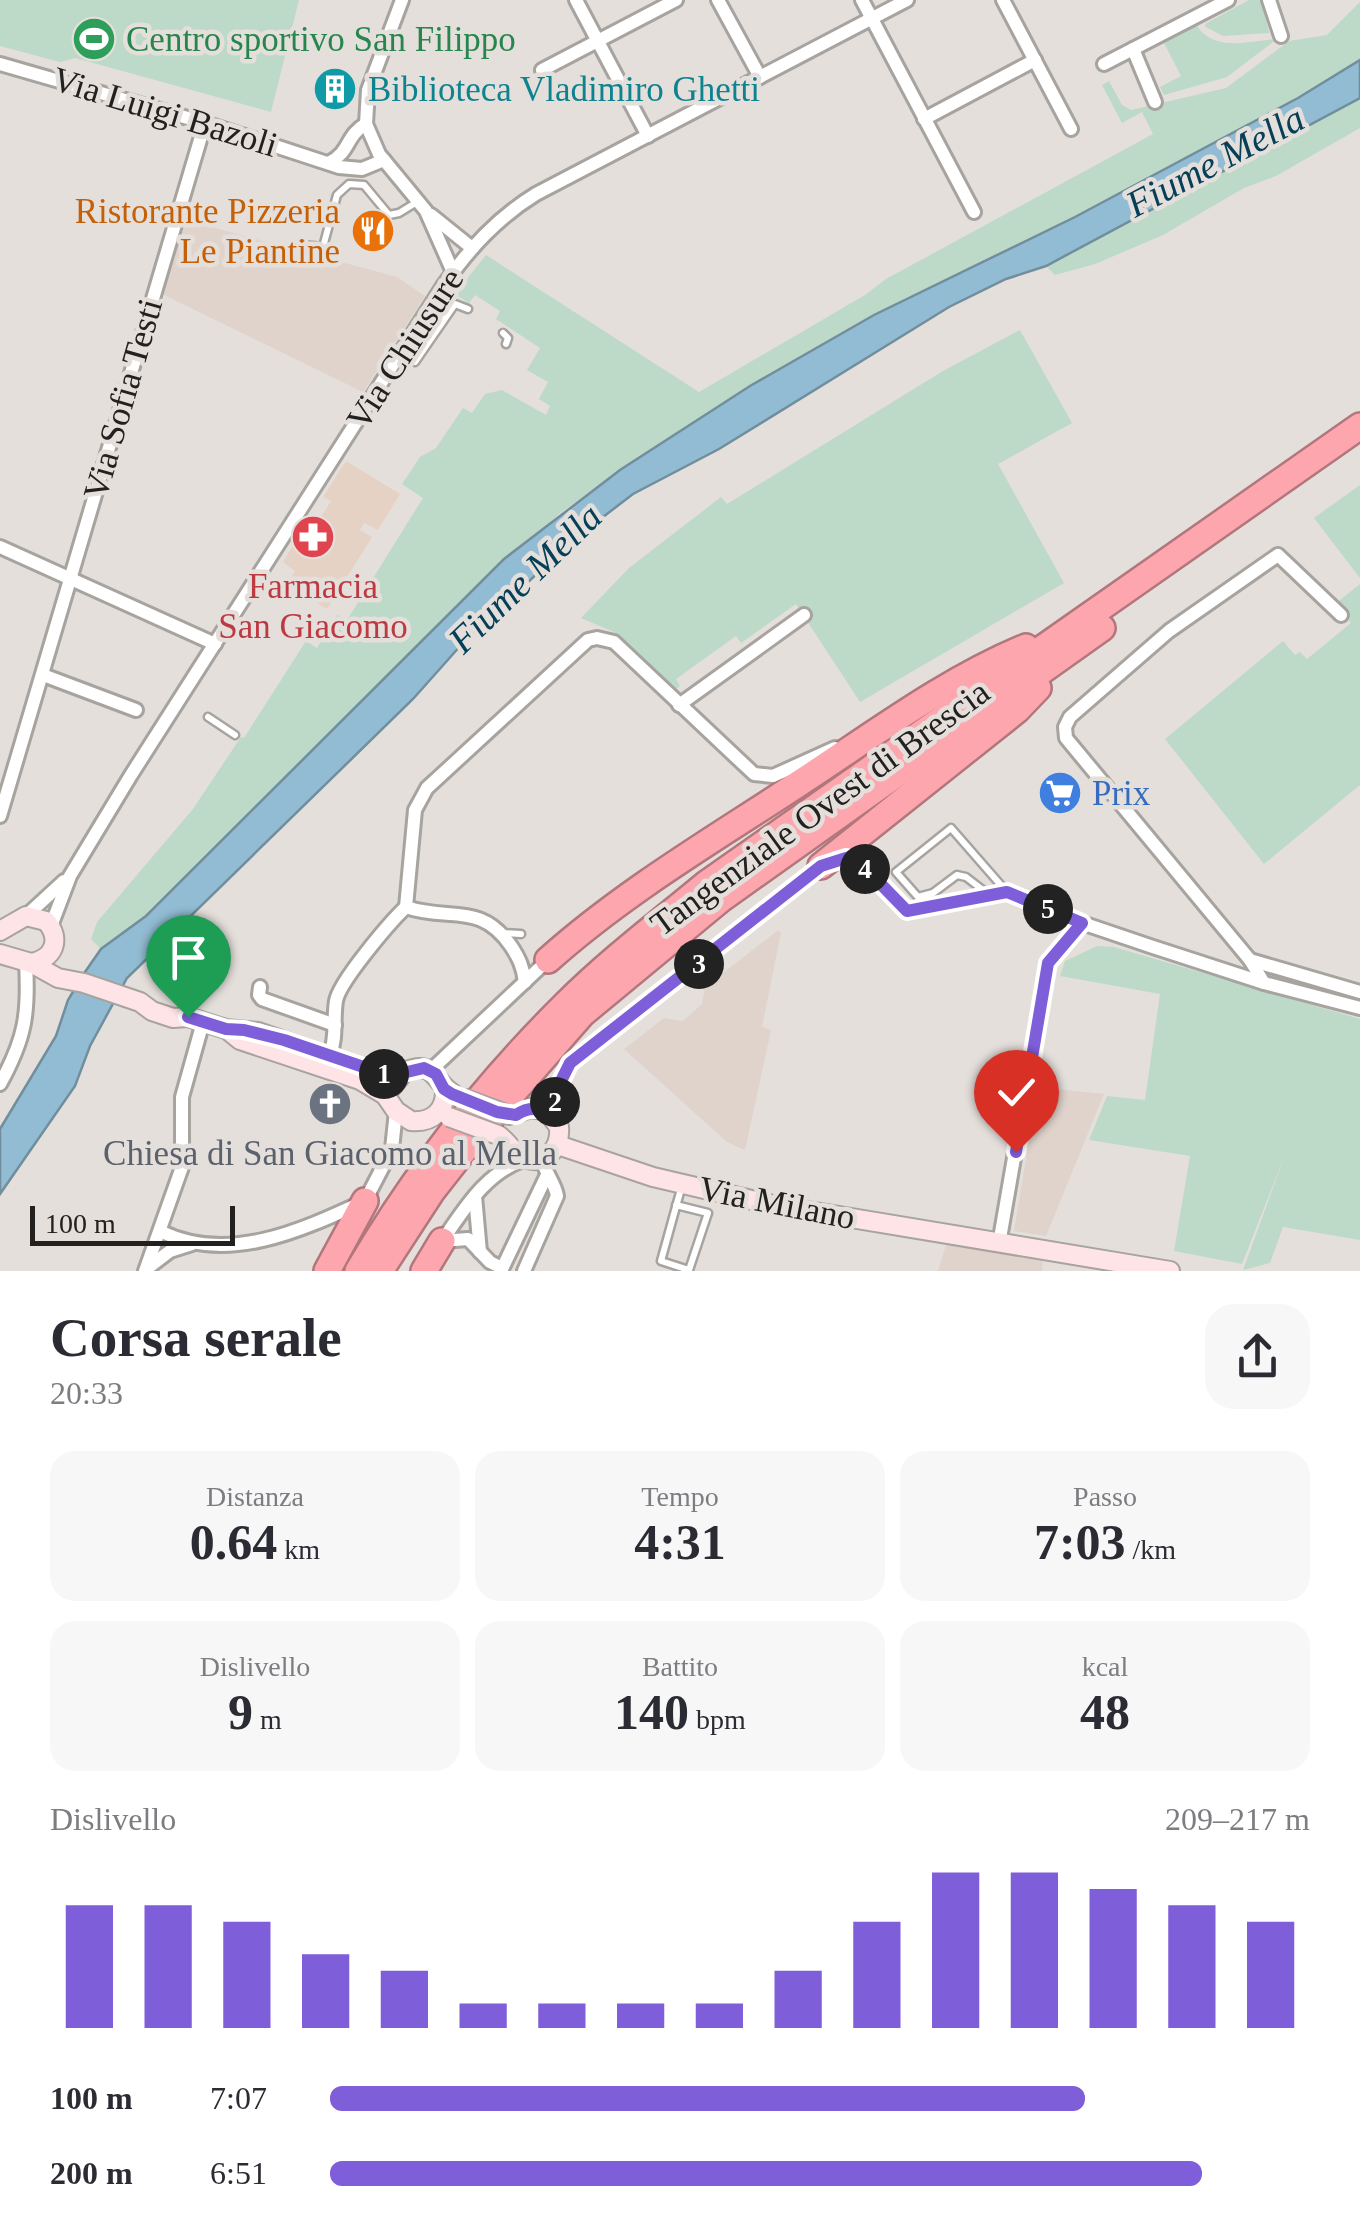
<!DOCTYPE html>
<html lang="it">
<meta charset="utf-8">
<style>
:root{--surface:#fff;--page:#f7f7f7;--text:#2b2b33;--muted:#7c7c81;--accent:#7f5ed9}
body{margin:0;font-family:Georgia,serif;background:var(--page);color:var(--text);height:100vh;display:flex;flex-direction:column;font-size:38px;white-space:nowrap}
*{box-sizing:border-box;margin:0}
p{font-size:32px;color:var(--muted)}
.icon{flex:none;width:55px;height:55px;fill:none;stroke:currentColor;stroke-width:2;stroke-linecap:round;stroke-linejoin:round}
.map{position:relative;height:1271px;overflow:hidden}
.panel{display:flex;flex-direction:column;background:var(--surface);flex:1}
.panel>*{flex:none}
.scale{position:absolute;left:30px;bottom:25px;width:205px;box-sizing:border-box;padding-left:10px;border:5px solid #232120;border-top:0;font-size:28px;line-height:35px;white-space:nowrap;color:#232120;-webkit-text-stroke:8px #e4dfdb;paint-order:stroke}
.pin{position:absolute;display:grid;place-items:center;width:85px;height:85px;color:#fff;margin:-102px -42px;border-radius:50% 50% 50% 0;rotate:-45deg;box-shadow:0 0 10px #0007}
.pin .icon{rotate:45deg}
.km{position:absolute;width:50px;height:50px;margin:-25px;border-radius:50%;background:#222;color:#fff;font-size:28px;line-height:50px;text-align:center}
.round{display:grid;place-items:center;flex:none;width:105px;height:105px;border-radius:30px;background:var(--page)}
.headline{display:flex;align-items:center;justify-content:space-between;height:170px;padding:0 50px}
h1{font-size:55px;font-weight:800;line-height:75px}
.metrics{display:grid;grid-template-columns:repeat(3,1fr);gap:15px;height:170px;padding:10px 50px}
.metrics div{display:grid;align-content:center;border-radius:25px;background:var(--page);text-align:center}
.metrics b{font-size:50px;font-weight:800}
.metrics small{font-size:28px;font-weight:400}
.metrics p{font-size:28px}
.chart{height:280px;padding:20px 50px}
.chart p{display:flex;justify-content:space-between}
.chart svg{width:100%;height:180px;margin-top:10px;stroke:var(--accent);stroke-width:6}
ul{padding:0 50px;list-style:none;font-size:32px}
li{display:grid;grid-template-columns:160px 120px 1fr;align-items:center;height:75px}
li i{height:25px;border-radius:12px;background:var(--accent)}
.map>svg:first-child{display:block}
.commercial{fill:#e6d2c4}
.built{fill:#dfd3cb}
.green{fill:#bdd9c8}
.water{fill:#92bcd3;stroke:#718e9d;stroke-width:2.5}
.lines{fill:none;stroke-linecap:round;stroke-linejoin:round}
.lane-casing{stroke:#a7a39f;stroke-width:11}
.street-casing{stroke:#a7a39f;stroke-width:18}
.secondary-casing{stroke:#a7a39f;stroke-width:22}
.highway-casing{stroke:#b1777c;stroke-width:30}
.lane{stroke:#fff;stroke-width:6}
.street{stroke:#fff;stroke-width:12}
.secondary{stroke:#ffe4e7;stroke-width:18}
.highway{stroke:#fea6ae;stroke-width:25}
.secondary-bridge-casing{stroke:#a7a39f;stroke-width:22;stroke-linecap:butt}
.secondary-bridge{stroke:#ffe4e7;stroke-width:18}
.route-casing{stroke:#fff;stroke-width:20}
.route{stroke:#7f5ed9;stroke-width:12}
.labels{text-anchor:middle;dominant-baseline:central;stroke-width:9;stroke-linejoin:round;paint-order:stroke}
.leisure-label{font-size:35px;fill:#27864d;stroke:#e4dfdb;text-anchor:start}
.culture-label{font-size:35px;fill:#0d838f;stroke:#e4dfdb;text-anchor:start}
.street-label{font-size:35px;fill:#232120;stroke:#e4dfdb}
.food-label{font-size:35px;fill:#c56008;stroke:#e4dfdb;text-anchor:end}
.health-label{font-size:35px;fill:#be3a42;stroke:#e4dfdb}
.shop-label{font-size:35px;fill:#366cbe;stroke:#e4dfdb;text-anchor:start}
.worship-label{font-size:35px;fill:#5b616d;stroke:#e4dfdb}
.water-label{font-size:38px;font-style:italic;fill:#054058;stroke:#e4dfdb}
</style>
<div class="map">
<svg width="1360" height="1271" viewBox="0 0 1360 1271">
<rect width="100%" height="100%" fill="#e4dfdb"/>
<!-- commercial -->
<polygon class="commercial" points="346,461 400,494 378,530 364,523 360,530 372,537 327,609 287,584 295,571 283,562 307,523 314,528 326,509 331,501 323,497"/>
<!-- built -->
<g class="built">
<polygon points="178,218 397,277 425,296 363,392 158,292"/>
<polygon points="777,931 781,932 762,1027 771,1030 745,1150 727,1142 624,1049 664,1018 683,1021 702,1004 705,987"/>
<polygon points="1038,1087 1104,1094 1046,1236 1014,1231"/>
<polygon points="947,1242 1043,1257 1042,1271 938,1271"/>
</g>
<!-- green -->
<g class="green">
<polygon points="0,0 299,0 271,112 75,58 60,62 0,46"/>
<polygon points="1249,0 1262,0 1269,33 1223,36 1206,27 1205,24"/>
<path d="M1360,2v58c-110,67 -226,128 -341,186 -48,23 -97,44 -144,69 -110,58 -215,126 -316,199l-413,402 -45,33 -10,-10 6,-17 96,-113 48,-72 3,1 62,-97 11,7 20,-33 10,5 76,-122 -21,-14 18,-27 16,-9 27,-40 9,5 13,-19 17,-4 44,25 4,-9 -11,-7 9,-17 -21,-12 13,-22 -44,-29 4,-8 -25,-16 -6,8 -14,-9 31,-39 213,137 166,-97 21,-16 267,-145 -11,-22 -20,11 -20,-38 7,-4 13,24 9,5 95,-22 63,-47 38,-6z"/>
<path d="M1196,24c17,29 52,17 81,15l-50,38 -63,18 -4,-8 21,-11 -18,-35z"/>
<polygon points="1360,98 1360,128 1276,176 1244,188 1163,235 1095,264 1055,275 1046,266"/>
<polygon points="1020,330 1072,423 998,464 1064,583 860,702 796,604 741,643 736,636 676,679 680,686 675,690 614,632 581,618 629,568 721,497 727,504 943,371"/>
<polygon points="1360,485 1360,578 1314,518"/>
<polygon points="1360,584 1360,785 1264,864 1165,739 1283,641 1295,655 1300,652 1307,659 1351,623 1335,604"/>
<polygon points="1097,946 1114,947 1360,1019 1360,1240 1283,1227 1270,1263 1243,1270 1285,1155 1242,1264 1174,1251 1190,1156 1089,1140 1107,1096 1145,1100 1160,994 1060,976 1065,961"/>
</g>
<!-- water -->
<polygon class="water" points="1360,60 1360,98 1046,266 1006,279 949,307 719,449 633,494 573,540 462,644 413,699 127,978 90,1046 75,1086 0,1194 0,1129 56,1036 68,1000 85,972 101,949 146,916 504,559 620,470 750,386 874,315 1075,217 1298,98"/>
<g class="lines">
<!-- lane casing -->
<g class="lane-casing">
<g id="lane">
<polyline points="302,245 323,247 337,195 349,184 364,185 389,215 399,213 417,202"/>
<polyline points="503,333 508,338 506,344"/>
<polyline points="415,362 455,304 468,309"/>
<polyline points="208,717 235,735"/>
<polyline points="988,894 966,877 957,875 933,893 918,897 896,872 951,828 1006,891"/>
<polyline points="502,933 521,934"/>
<polyline points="676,1205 708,1213 689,1270 661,1261 682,1185"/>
</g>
</g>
<!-- street casing -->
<g class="street-casing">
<g id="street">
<polyline points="402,0 368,90 366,124 379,154 426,211 453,272"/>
<polyline points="576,0 648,136"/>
<polyline points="718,0 760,77"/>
<polyline points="862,0 974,212"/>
<polyline points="1003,0 1071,129"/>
<polyline points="1269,0 1281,36"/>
<polyline points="1133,49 1155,102"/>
<polyline points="0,64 205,123 339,167 362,169 384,160"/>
<polyline points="1104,64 1228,0"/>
<polyline points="542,70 676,0"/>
<polyline points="924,119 1035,60"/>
<path d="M330,162c20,-10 16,-27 36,-38"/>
<polyline points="431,215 472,248"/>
<polyline points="0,547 215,644"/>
<polyline points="43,675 136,710"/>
<polyline points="679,705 804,615"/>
<polyline points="0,816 205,123"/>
<polyline points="406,907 415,810 427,788 588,640 597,638 614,642 754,774 773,776 835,748"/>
<path d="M406,907c43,15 74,-6 105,39 8,12 12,21 14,36"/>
<polyline points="26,916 64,881"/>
<path d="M51,926l19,-50 61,-101 312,-489c26,-37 54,-68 93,-92l371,-194"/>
<polyline points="1250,960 1360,992"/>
<polyline points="1264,983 1250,960 1066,738 1065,727 1070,717 1169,631 1278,555 1341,615"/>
<polyline points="260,987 259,995 262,999 335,1025"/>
<path d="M330,1055c7,-18 3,-36 6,-54 3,-19 54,-79 70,-94"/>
<polyline points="430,1071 548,960"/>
<path d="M0,1084c25,-45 29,-70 26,-121"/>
<polyline points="553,1116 555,1091 570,1063 821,866 846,859 868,871 907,911 1007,892 1082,923 1153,947 1264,983 1360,1008"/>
<polyline points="475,1196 480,1252"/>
<path d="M160,1231c68,34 142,-1 205,-30l27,-52 4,-38"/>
<path d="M442,1241c23,-33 44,-69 84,-82"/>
<polyline points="442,1241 468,1239 490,1262 502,1268"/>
<polyline points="999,1244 1048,963 1082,923"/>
<polyline points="149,1267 170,1251 192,1244"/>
<polyline points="145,1271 182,1167 182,1097 203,1022"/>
<polyline points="501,1271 546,1177"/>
<path d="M524,1271l33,-75c-2,-13 -11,-21 -15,-37"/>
</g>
</g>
<!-- secondary casing -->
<g class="secondary-casing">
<g id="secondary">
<path d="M0,931l26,-15 20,5c16,18 8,38 -15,42"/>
<polyline points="0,954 31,963 58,978 84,983 140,1002 152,1011 173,1018 188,1017 226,1029 258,1032 373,1072 398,1076"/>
<path d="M229,1031l11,9 120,40 25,15 11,16 15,10c22,2 35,-11 34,-32"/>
<path d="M392,1087l12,-15c31,-13 29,9 48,21"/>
<path d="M498,1135c10,6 14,17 24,22 23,11 39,-9 37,-30l-12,-16 -16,-3 -22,7"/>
<polyline points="558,1145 653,1177 773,1205 1170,1271"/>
</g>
</g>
<!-- highway casing -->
<g class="highway-casing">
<g id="highway">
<polyline points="821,866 1017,710 1038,688"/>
<path d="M548,960c76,-68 165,-120 250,-176 74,-48 146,-103 228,-137"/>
<polyline points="327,1271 365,1201"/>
<path d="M358,1271c57,-97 128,-188 208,-267 43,-43 93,-81 140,-120l654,-458"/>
<polyline points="380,1271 432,1191 476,1135 582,1014 721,899 1102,628"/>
<polyline points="424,1271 442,1241"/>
</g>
</g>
<!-- lane -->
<use href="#lane" class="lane"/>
<!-- street -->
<use href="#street" class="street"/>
<!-- secondary -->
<use href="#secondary" class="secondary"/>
<!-- highway -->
<use href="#highway" class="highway"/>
<!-- secondary-bridge casing -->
<g class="secondary-bridge-casing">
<g id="secondary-bridge">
<polyline points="463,1098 509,1115"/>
<polyline points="449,1117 498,1135"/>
</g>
</g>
<!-- secondary-bridge -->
<use href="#secondary-bridge" class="secondary-bridge"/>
</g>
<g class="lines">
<!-- route casing -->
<g class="route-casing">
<path id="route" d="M188,1017l38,12 18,1 40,10 106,36 34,-8 12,6 8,15 8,5 45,18 19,3c13,-9 25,-8 37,1l3,-25 14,-28 251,-197 25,-8 22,13 39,40 100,-19 75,31 -34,40 -32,189"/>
</g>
<!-- route -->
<use href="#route" class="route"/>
</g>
<!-- icons -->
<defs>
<g id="stadium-disc" transform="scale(2.25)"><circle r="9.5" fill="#2e9e5b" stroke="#e4dfdb"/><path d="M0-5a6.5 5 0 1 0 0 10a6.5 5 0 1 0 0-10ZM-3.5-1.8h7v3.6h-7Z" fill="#fff"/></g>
<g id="building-disc" transform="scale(2.25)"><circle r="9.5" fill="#0f9aa8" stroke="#e4dfdb"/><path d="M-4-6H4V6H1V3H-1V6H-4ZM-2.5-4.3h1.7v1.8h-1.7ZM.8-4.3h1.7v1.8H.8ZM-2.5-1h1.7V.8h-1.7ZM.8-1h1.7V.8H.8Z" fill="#fff"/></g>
<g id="restaurant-disc" transform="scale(2.25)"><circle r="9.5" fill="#e8710a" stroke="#e4dfdb"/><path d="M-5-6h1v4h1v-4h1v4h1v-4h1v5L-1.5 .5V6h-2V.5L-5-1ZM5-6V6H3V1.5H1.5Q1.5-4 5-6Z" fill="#fff"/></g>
<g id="pharmacy-disc" transform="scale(2.25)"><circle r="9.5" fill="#e0444e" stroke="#e4dfdb"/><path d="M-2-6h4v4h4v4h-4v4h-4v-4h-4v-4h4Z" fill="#fff"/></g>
<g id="supermarket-disc" transform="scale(2.25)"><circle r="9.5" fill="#3f7fe0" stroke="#e4dfdb"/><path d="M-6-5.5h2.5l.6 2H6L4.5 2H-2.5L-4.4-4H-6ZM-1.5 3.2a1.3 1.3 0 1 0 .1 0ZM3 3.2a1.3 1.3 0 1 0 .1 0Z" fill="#fff"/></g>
<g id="church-disc" transform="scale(2.25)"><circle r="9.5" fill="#6b7280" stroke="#e4dfdb"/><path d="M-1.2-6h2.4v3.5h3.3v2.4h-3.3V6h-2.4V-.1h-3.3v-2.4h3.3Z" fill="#fff"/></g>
</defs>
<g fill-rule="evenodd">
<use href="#stadium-disc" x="94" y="39"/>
<use href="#building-disc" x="335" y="89"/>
<use href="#restaurant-disc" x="373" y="231"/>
<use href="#pharmacy-disc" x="313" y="537"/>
<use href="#supermarket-disc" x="1060" y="793"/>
<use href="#church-disc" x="330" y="1104"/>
</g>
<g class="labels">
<!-- leisure labels -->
<g class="leisure-label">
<text x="126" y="39">Centro sportivo San Filippo</text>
</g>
<!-- culture labels -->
<g class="culture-label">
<text x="368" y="89">Biblioteca Vladimiro Ghetti</text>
</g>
<!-- street labels -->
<g class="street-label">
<text transform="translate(165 112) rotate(17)">Via Luigi Bazoli</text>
<text transform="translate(405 349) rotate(-57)">Via Chiusure</text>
<text transform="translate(123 399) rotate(-74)">Via Sofia Testi</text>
<text transform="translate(820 808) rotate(-36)">Tangenziale Ovest di Brescia</text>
<text transform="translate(777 1203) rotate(11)">Via Milano</text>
</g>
<!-- food labels -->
<g class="food-label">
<text x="340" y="211">Ristorante Pizzeria<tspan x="340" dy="40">Le Piantine</tspan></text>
</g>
<!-- health labels -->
<g class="health-label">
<text x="313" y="586">Farmacia<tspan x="313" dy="40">San Giacomo</tspan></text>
</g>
<!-- shop labels -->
<g class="shop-label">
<text x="1092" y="793">Prix</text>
</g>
<!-- worship labels -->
<g class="worship-label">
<text x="330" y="1153">Chiesa di San Giacomo al Mella</text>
</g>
<!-- water labels -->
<g class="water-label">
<text transform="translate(1215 161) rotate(-28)">Fiume Mella</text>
<text transform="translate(525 578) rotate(-44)">Fiume Mella</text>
</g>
</g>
</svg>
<div class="scale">100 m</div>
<div class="pin" style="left:188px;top:1017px;background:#1e9e55"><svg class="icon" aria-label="arrive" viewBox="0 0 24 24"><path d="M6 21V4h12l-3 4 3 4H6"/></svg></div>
<div class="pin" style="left:1016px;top:1152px;background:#d93025"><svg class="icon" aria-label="check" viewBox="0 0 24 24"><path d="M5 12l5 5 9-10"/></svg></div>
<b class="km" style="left:384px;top:1074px">1</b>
<b class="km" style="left:555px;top:1102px">2</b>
<b class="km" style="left:699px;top:964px">3</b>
<b class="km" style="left:865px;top:869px">4</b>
<b class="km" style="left:1048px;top:909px">5</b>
</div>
<section class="panel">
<div class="headline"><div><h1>Corsa serale</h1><p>20:33</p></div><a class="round"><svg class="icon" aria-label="share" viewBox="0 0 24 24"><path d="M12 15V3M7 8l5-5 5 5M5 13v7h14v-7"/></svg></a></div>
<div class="metrics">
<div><p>Distanza</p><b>0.64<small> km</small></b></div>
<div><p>Tempo</p><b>4:31</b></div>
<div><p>Passo</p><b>7:03<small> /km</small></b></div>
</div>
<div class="metrics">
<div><p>Dislivello</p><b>9<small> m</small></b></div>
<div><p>Battito</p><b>140<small> bpm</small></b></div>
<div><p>kcal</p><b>48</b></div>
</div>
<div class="chart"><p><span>Dislivello</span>209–217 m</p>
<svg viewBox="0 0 160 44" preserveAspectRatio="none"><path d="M5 44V14M15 44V14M25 44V18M35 44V26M45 44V30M55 44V38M65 44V38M75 44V38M85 44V38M95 44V30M105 44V18M115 44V6M125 44V6M135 44V10M145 44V14M155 44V18"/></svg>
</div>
<ul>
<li><b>100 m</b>7:07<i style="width:77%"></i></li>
<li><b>200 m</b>6:51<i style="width:89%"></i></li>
</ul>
</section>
